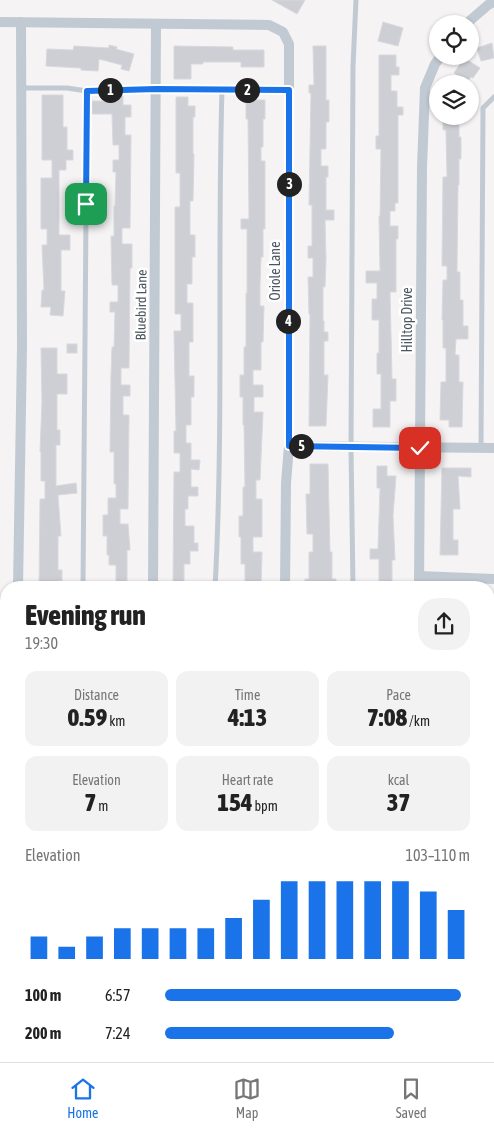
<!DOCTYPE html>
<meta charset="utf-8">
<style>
:root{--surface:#fff;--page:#f2f2f2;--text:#222;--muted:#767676;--line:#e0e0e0;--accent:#1a73e8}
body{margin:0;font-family:"Asap Condensed",sans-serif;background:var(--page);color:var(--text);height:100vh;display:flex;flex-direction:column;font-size:19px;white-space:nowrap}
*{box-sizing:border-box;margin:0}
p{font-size:16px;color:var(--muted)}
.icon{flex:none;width:28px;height:28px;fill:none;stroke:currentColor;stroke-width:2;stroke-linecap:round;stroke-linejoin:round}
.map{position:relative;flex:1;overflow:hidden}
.panel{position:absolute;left:0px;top:581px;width:495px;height:481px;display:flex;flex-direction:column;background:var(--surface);border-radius:20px 20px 0 0;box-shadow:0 1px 4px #0004}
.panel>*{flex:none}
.controls{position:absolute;left:429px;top:15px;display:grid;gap:10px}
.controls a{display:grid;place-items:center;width:50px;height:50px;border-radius:50%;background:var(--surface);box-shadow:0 1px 4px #0004;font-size:25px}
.pin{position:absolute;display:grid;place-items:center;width:42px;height:42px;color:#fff;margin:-21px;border-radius:10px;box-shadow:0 2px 8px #0006}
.km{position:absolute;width:25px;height:25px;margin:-12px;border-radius:50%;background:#222;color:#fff;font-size:14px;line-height:25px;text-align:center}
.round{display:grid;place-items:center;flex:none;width:52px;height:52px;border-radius:20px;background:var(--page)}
.overview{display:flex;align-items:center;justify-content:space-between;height:85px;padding:0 25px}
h1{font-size:28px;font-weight:800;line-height:38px}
.figures{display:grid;grid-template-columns:repeat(3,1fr);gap:8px;height:85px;padding:5px 25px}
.figures div{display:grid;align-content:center;border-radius:12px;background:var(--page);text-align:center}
.figures b{font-size:25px;font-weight:800}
.figures small{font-size:14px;font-weight:400}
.figures p{font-size:14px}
.chart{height:140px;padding:10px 25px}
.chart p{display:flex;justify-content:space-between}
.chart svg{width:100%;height:90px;margin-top:5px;stroke:var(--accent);stroke-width:6}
ul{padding:0 25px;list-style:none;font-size:16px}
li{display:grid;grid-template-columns:80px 60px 1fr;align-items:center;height:38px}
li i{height:12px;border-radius:6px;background:var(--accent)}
.menu{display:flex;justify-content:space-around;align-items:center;height:70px;border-top:1px solid var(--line);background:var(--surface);font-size:14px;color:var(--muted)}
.menu a{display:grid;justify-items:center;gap:2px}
.menu .current{color:var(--accent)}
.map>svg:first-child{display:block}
.education{fill:#e6e4e5}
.building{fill:#cdcfd5;stroke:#d7d9de}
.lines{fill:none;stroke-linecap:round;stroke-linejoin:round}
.lane{stroke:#c1cad2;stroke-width:5}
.street{stroke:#c1cad2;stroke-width:10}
.route-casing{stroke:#fff;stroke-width:10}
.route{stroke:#1a73e8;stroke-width:6}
.labels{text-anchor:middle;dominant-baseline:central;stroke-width:5;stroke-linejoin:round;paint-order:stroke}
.street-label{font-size:14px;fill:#4a5661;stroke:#fff}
</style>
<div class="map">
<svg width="494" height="1062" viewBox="0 0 494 1062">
<rect width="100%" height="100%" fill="#f5f3f3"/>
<!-- education -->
<polygon class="education" points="489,981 494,981 494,1062 347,1062 347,1056 489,1056"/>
<!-- building -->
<g class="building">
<polygon points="272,0 305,0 297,14"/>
<polygon points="383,22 403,28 398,46 378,41"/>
<polygon points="492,43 494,58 481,61 477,48"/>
<polygon points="109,45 117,47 116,49 134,54 129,71 121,69 122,65 99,59 98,71 81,70 81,68 46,66 47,49 73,50 74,46 109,48"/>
<polygon points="174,46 233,47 233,50 264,50 264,67 241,67 241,62 203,62 203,64 191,64 191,79 174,79"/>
<polygon points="313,46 326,46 326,100 329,100 329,122 326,122 326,149 321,149 321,166 328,166 328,177 326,177 326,210 334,210 334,220 325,220 326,258 325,287 323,287 323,321 324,321 324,332 328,332 328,341 324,341 324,375 328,375 326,426 309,426 310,314 309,314 308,277 313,277 313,258 308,258 308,246 312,246 312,205 309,205 311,93 309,93 309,85 314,85"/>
<polygon points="379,55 396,55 396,67 399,67 399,75 391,75 391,91 397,91 397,107 403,107 403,115 398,115 398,203 395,203 395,211 390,211 390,226 398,226 398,239 396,239 396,292 390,292 392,379 396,379 396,401 390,401 390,427 373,427 373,409 381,409 381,374 377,374 377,353 379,353 379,320 372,320 372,299 377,299 377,283 366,283 366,271 380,271 379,216 380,216 381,149 376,149 376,136 379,136"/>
<polygon points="464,58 480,68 473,78 471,77 467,82 454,73"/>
<polygon points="42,95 63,95 63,127 67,127 67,150 73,150 73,160 66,160 66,170 59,170 59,235 70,235 70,250 61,250 61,291 65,291 63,316 50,315 51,307 41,307 42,290 44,290 42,245 47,245 47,229 41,229 41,178 52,178 52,160 42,160"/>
<polygon points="112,96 123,96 123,105 131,105 131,117 125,117 125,135 131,135 130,228 122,228 122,244 132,244 132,268 130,268 129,368 121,368 121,385 130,385 130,396 123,396 123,415 129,415 128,509 120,509 120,524 128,524 130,550 127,550 127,588 116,588 116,565 109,565 109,555 107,555 107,536 103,536 103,515 108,515 108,498 116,498 116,484 114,484 114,452 110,452 111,375 112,347 114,347 115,312 110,312 110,302 118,302 118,285 112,285 111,236 114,236 114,206 115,206 116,172 113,172 113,160 119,160 119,145 113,145 112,114 92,114 92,101 112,101"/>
<polygon points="176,97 188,97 188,106 195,106 195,117 193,117 193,154 194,154 193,201 190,201 190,235 195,235 195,257 192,257 192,284 187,284 187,303 193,303 193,342 189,342 189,376 194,376 194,397 191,397 191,425 186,425 186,443 191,443 191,460 200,460 199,470 191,469 191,487 198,487 198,496 188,496 188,509 185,509 185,526 194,526 194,543 198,543 198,551 190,551 190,564 184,564 184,588 173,588 174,472 180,472 180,453 174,453 174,431 176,431 174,331 181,331 181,314 175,314 175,207 180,207 180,173 176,173"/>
<polygon points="246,100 265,100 265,119 263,119 263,147 261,147 261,161 265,161 265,229 263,229 263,257 261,257 260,285 260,306 264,306 263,342 261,342 261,370 253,370 253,385 263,385 263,397 254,397 254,412 263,412 260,480 256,480 256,499 262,499 262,537 253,537 253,552 262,552 261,588 245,588 245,564 241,564 241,537 239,537 239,516 243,516 243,487 245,487 244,425 243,425 243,397 240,397 240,375 244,375 244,347 246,347 246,293 247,293 247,229 241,229 241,219 249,219 248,119 246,119"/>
<polygon points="443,116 459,116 459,137 461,137 461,159 459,159 459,185 458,185 457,272 460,272 460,300 463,300 463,326 468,326 468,339 456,339 455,355 459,355 459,382 463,382 462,427 449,427 449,420 440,420 441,382 446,382 446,348 443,348 443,320 442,320 443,280 447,280 447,266 442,266 443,177 447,177 446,130 443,130"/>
<rect x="67" y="344" width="10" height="9"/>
<polygon points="41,348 57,348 57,374 67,374 67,394 57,394 57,430 60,430 60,445 56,445 56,486 76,483 77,493 58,495 61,536 58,536 58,570 62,570 62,581 58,581 58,588 39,588 40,499 45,499 45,481 41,481 41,452 40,452 42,402"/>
<polygon points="310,464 328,464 330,552 332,552 332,579 336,579 336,588 305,588 305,579 309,579 309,552 313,552 313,534 307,534 306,494 310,494"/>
<polygon points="377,466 387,466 387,476 396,476 393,516 395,560 392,560 392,588 379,588 379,559 370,559 370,549 378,549 380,488 377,488"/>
<polygon points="442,468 471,468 471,477 458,476 460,509 453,509 453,540 458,540 458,555 440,555"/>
</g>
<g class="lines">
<!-- lane -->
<g class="lane">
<polyline points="22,88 67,88 87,91"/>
<polyline points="481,448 483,108 494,97"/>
<polyline points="83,588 87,91 156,89 289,90"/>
<path d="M215,588c9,-166 2,-333 7,-499"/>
<polyline points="353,588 351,447 353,66 356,0"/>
<polyline points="0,600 6,600"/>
<polyline points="0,732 6,732"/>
<polyline points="489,905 494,905"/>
<polyline points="0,1003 6,1010"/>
<polyline points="50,1056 55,1062"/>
<polyline points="222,1056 223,1062"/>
</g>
<!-- street -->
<g class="street">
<polyline points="0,22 269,25 283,32 289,44 289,446 286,483 285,588"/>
<polyline points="466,24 488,5 494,2"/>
<polyline points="289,446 494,448"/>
<polyline points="419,576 494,579"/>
<polyline points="18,588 22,347 21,22"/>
<polyline points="153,588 156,24"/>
<polyline points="419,588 422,167 425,88 435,64 441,56"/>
<polyline points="0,664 6,663"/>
<polyline points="489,706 494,707"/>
<polyline points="0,803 6,803"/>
<polyline points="489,839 494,839"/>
<polyline points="0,902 6,909"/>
<polyline points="489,976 494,975"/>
<polyline points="0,1045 6,1039"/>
<polyline points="140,1056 145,1062"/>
<polyline points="281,1062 281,1056"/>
</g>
</g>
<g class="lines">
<!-- route casing -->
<g class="route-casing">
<polyline id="route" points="86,204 87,91 156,89 289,90 289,446 420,448"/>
</g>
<!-- route -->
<use href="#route" class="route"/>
</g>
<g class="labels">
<!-- street labels -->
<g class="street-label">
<text transform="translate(275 271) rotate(-90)">Oriole Lane</text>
<text transform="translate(141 305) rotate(-89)">Bluebird Lane</text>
<text transform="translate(407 320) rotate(-90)">Hilltop Drive</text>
</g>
</g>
</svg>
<div class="controls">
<a><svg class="icon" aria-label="locate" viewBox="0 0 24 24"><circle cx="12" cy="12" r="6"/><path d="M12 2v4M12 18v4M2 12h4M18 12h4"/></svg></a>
<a><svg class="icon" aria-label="layers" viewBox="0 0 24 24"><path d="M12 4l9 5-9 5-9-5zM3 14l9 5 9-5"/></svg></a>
</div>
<div class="pin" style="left:86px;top:204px;background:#1e9e55"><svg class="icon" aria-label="arrive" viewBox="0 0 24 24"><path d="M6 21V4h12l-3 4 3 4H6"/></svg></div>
<div class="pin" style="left:420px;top:448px;background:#d93025"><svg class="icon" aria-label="check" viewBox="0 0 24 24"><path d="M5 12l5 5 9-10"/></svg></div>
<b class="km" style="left:110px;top:90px">1</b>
<b class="km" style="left:247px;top:90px">2</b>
<b class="km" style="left:289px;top:184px">3</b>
<b class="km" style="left:288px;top:321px">4</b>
<b class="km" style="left:301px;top:446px">5</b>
<section class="panel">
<div class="overview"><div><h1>Evening run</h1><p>19:30</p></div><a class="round"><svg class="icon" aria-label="share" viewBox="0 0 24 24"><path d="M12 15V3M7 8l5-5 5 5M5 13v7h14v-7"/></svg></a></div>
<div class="figures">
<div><p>Distance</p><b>0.59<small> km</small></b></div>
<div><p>Time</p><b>4:13</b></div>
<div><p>Pace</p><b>7:08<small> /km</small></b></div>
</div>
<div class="figures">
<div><p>Elevation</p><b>7<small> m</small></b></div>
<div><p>Heart rate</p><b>154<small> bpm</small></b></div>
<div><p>kcal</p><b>37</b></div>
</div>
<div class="chart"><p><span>Elevation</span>103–110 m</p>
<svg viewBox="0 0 160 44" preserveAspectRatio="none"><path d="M5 44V33M15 44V38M25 44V33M35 44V29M45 44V29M55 44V29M65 44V29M75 44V24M85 44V15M95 44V6M105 44V6M115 44V6M125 44V6M135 44V6M145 44V11M155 44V20"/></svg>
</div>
<ul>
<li><b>100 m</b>6:57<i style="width:97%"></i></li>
<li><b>200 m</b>7:24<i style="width:75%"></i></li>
</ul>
</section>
</div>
<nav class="menu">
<a class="current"><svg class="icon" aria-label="home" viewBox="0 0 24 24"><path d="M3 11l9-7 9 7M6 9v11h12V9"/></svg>Home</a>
<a><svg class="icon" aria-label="map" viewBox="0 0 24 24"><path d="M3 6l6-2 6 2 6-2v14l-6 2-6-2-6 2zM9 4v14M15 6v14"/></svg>Map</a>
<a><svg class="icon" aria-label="saved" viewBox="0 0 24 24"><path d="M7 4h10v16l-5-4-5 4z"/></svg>Saved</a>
</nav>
